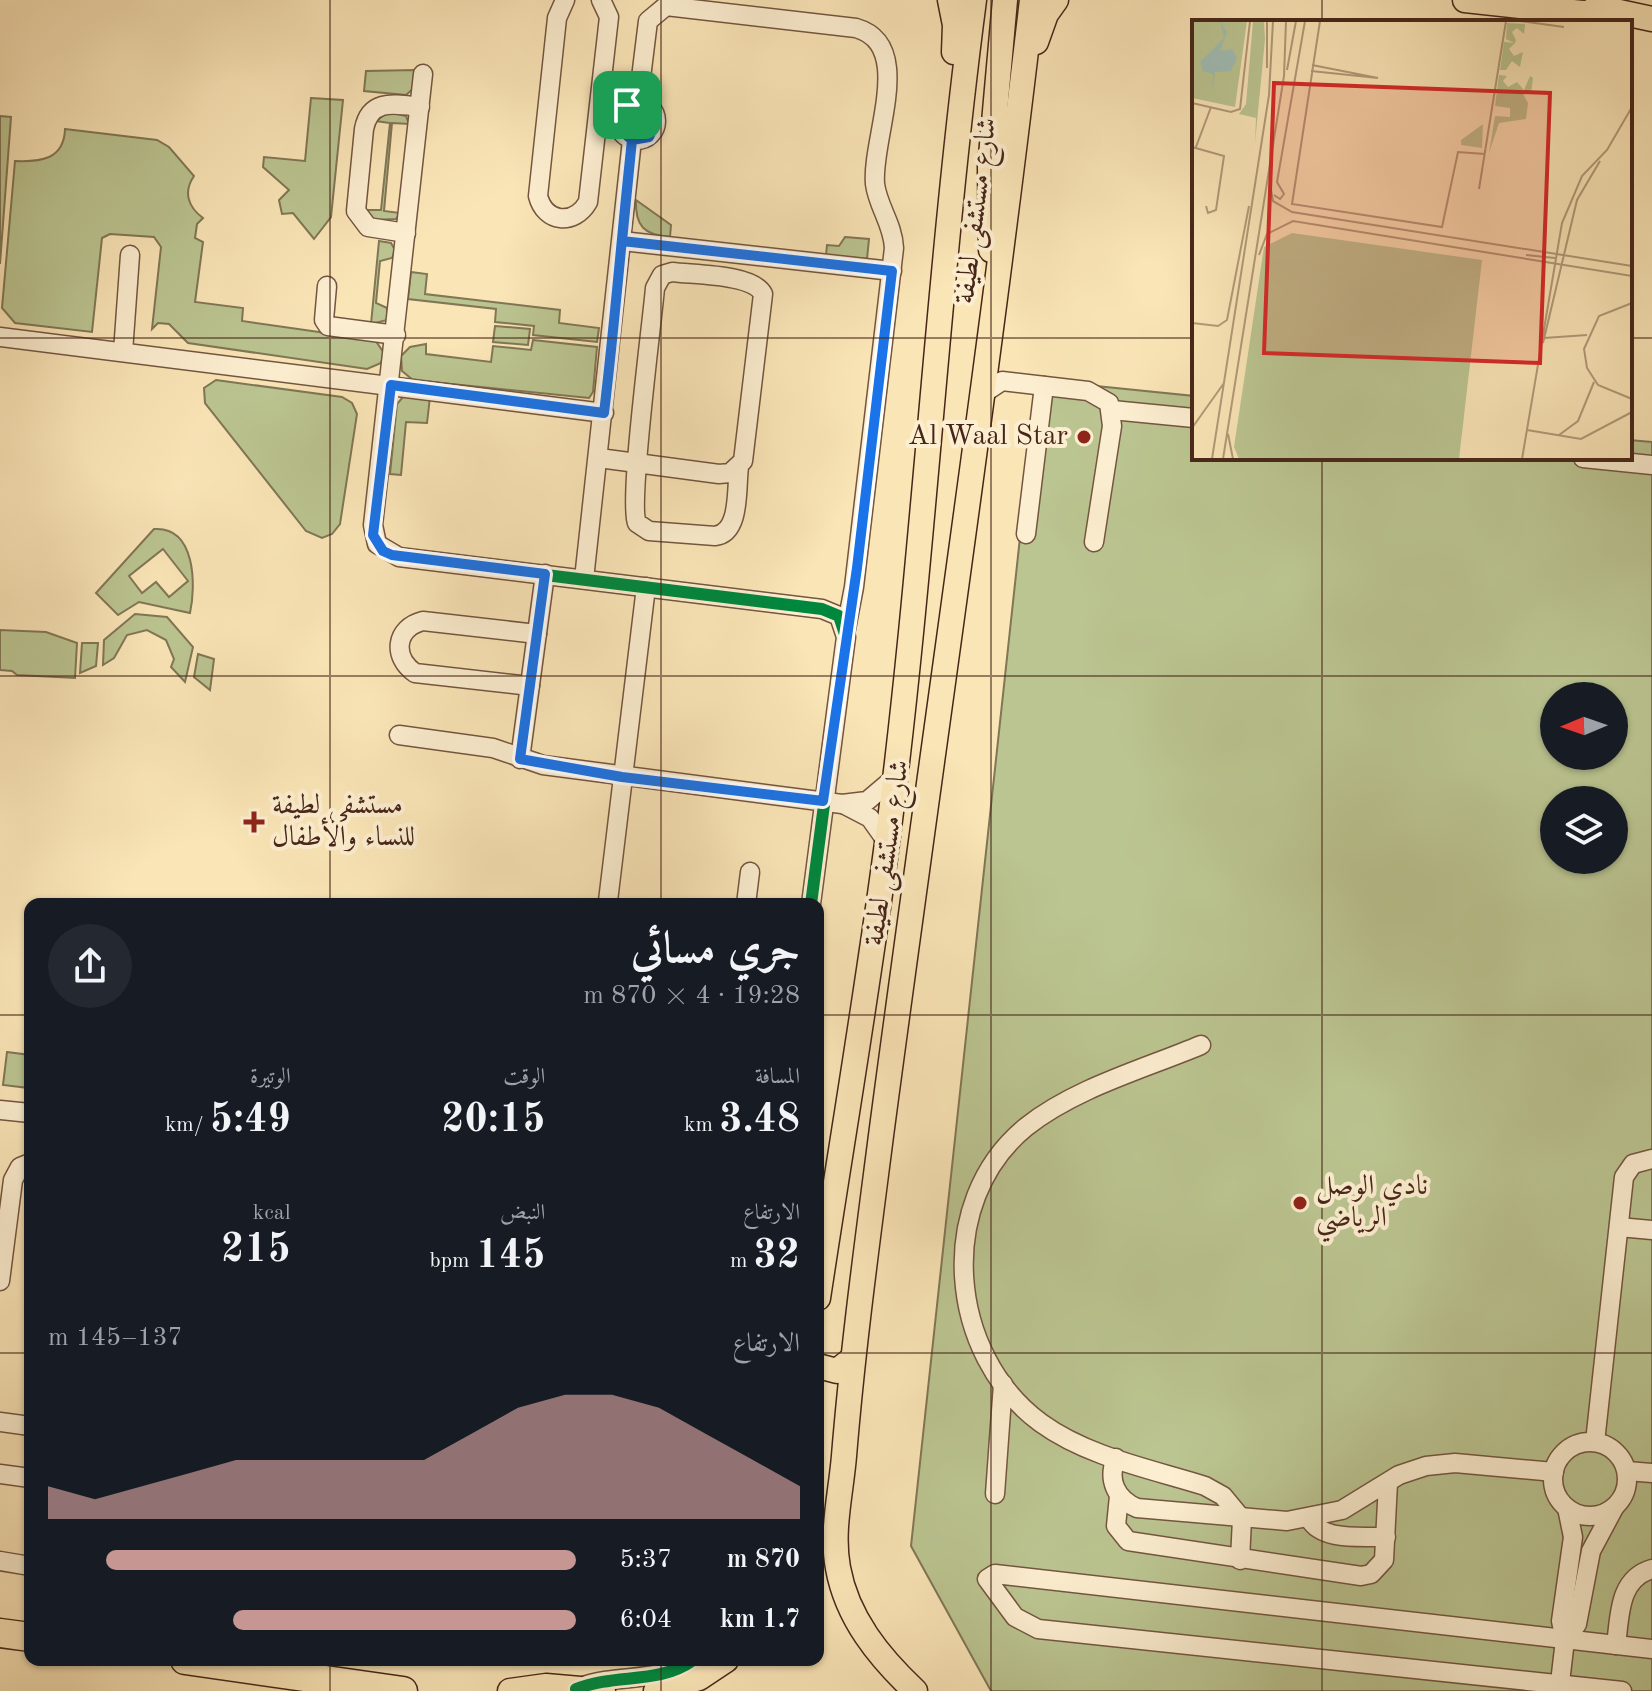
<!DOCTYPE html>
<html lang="ar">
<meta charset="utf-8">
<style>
:root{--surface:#171b24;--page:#242831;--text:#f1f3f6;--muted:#9ea1a6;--accent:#c59692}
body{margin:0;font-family:"Old Standard TT",Amiri,serif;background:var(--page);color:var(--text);direction:rtl;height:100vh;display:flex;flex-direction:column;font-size:30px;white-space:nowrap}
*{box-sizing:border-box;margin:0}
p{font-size:26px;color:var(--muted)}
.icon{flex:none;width:44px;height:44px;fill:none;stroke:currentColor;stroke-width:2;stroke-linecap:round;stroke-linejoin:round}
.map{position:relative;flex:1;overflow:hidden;direction:ltr}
.side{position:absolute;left:24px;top:898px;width:800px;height:768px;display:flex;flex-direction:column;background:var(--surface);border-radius:16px;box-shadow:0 2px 6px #0004;direction:rtl}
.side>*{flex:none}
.needle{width:52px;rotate:268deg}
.controls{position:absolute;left:1540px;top:682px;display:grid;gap:16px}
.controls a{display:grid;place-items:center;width:88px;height:88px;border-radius:50%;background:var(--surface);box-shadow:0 2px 6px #0004;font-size:40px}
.pin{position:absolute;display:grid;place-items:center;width:68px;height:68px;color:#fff;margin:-34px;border-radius:16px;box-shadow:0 4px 12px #0006}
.round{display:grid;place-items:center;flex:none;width:84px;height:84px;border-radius:42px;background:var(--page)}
.headline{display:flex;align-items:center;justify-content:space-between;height:136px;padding:0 24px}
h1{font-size:44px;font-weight:600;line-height:60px}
.figures{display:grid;grid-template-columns:repeat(3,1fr);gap:12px;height:136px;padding:8px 24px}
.figures div{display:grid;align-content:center}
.figures b{font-size:40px;font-weight:600}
.figures small{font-size:22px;font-weight:400}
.figures p{font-size:22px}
.chart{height:224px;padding:16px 24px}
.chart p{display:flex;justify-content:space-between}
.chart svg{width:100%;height:144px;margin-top:8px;fill:var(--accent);opacity:.7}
ul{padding:0 24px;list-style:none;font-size:26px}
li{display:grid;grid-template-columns:128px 96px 1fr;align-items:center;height:60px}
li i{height:20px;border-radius:10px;background:var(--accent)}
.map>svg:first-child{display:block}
.green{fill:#bbc591;stroke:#817655;stroke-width:2;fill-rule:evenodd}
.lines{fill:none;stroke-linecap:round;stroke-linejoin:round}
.minor-casing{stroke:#745640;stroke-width:21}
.major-casing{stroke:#472619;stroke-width:27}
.highway-casing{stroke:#472619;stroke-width:31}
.minor{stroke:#fceed0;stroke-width:18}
.major{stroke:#fae5b7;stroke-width:24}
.highway{stroke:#fae5b7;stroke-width:28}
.cycleway-casing{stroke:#fceed0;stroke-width:17}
.cycleway{stroke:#00873e;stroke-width:12}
.route-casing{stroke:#fff;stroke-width:16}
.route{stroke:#1a73e8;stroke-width:10}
.grid{fill:none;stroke:#472619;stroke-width:2;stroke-opacity:0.55}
.poi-dot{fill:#8f2418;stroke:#fceed0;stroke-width:3}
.labels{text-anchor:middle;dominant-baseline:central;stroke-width:8;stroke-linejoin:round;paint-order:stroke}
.street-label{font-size:28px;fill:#472619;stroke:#fceed0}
.poi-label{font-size:28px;fill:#472619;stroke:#fceed0;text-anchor:start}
.inset-road{fill:none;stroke:#b29978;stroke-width:2}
.view{fill:#d62828;fill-opacity:0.15;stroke:#d62828;stroke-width:4}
.inset-edge{fill:none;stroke:#472619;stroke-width:4}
</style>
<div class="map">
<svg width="1652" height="1691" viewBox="0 0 1652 1691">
<rect width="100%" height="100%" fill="#fae5b7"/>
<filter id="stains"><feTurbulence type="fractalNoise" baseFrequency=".0025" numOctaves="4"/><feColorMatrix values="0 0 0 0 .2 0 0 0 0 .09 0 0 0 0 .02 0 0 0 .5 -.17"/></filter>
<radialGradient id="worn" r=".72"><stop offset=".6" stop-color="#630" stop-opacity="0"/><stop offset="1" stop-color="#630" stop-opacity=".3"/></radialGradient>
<!-- green -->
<g class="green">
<polygon points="415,70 414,88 406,95 364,91 366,71"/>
<polygon points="311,98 343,100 331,217 314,239 293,213 282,214 279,200 289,190 263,167 264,157 305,161"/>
<polygon points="388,112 406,116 409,124 392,123 384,211 400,213 396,219 373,220 367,210 381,210 390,123 376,121"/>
<polygon points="0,116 11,117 0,264"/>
<path d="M65,129l92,11 12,7 25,29c-11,16 -6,31 9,42l-6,6 -2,14 8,4 -8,60 48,6 -1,13 133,19 9,13 -3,10 -14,6 -179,-26 -19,-19 -11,-1 -6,6 9,-82 -7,-10 -44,-3 -8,4 -10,94 -77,-9 -13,-15 13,-147c25,1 49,-1 50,-32z"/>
<path d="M636,200l35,25 -1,12c-26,-2 -35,-11 -34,-37z"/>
<polygon points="845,237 869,239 867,259 826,255 827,245 839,246"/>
<polygon points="379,241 391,243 395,250 392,258 380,261 376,303 387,308 387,320 371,324"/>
<polygon points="411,272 427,274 425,294 560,310 559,323 599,328 597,342 533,335 534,326 495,322 496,309 408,299"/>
<polygon points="495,326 530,329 528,345 493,342"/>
<polygon points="533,340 597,347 593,392 589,398 413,380 402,371 401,356 410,347 426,344 426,354 491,362 493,346 531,350"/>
<polygon points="216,380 342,397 352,403 357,414 340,524 332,534 322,538 306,531 205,403 204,388"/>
<path d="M1037,380l157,16v62h436v-18l22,2v1249h-661l-80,-145zM1554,696h60v60h-60zM1554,800h60v60h-60z"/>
<polygon points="403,397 430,397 427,423 406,422 401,475 390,474 397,404"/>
<path d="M154,529c42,-3 42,57 36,84l-51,-11 -21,13 -22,-22zM163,549l25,32 -19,16 -13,-15 -14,11 -13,-17z"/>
<polygon points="135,614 167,617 193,647 185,682 171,667 174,659 166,640 147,630 127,635 114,658 103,665 104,640"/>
<polygon points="0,630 46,632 77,643 75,678 17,675 12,671 0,670"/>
<polygon points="82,643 98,643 96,666 80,673"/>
<polygon points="198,654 214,659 210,690 194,677"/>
<polygon points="7,1052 30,1055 30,1096 28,1088 3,1085"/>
</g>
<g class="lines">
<!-- minor casing -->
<g class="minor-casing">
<g id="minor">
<path d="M565,0l-8,18 -19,178c7,27 36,30 50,6l21,-185 -8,-17"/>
<polyline points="423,74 373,525 377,544 399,557 822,609 839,616 846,637 811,904"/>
<circle cx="637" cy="121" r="19"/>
<path d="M638,102l10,-81 18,-15 190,22c60,17 15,110 19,156 3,23 18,40 19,64l-40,339 -8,42"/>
<path d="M406,233l-38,-6 -12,-16 8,-82c6,-31 31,-25 56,-22"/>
<polyline points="622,241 892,271"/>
<polyline points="327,286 324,320 328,326 396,335"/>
<polyline points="0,337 604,413"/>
<polyline points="123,352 130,255"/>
<polyline points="984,393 1002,381 1088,391 1109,403 1112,426 1094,542"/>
<polyline points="1112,410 1194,418"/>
<path d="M599,458l120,16 11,-1 13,-12 20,-167c-10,-20 -68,-19 -91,-22l-10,3 -7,13c-3,36 -27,215 -18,235l12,8 66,5c26,-3 21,-48 24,-69"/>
<polyline points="1583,458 1652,465"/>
<polyline points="1026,534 1044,386"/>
<polyline points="584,579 632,140"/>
<path d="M530,686l-115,-13c-23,-16 -20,-45 8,-52l114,13"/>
<polyline points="399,735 493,748 543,765 842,804 867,801 893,779"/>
<polyline points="520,759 545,574"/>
<polyline points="845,805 870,818 887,842"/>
<polyline points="608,901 646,587"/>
<polyline points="746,904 750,872"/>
<path d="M1201,1045c-57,24 -126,43 -175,82 -92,75 -78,228 15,296 47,34 110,46 164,63l18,10 19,23 -2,41"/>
<polyline points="0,1110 30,1113"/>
<polyline points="1619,1227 1652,1230"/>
<polyline points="0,1281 13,1180 20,1167 30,1163"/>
<polyline points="0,1422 30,1426"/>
<polyline points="1595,1442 1624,1177 1633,1164 1652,1159"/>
<circle cx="1590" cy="1479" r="37"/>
<path d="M1116,1458c-9,22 0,41 21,50l150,13 55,-11 57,-35 27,-9 29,-3 99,9"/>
<polyline points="1627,1471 1652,1473"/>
<polyline points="0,1474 30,1478"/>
<polyline points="995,1494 1003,1384"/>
<polyline points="1119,1496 1116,1526 1128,1541 1361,1576 1371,1574 1384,1560 1388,1483"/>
<path d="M1309,1518c12,24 54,18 77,19"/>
<polyline points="0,1561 30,1566"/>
<polyline points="1565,1640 1577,1624 1591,1551 1614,1508"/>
<path d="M1616,1645c4,-29 2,-66 36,-76"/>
<path d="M581,1687c38,-14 78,-3 112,-27"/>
<polyline points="1559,1691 1565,1640 1561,1621 1573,1537 1567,1508"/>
<polyline points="1622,1691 1038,1629 1015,1617 987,1579 995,1574 1652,1649"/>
</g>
</g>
<!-- major casing -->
<g class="major-casing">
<g id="major">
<polyline points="950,0 955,25 954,52"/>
<polyline points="1465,0 1582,13 1610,12"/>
<polyline points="1596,7 1652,19"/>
<polyline points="1036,42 1046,14 1056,0"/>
<polyline points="991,250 990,167 1005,0"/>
<path d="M818,1298c23,-152 49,-303 69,-455 37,-280 50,-563 87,-843"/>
<polyline points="818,1366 837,1371 851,1360"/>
<polyline points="510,1691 546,1686 603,1691"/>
<polyline points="656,1691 699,1678 726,1660"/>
<path d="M915,1691c-36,-34 -68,-73 -77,-123 -7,-37 3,-75 6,-112 9,-110 24,-219 38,-328 50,-376 106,-751 150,-1128"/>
</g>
</g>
<!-- highway casing -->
<g class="highway-casing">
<g id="highway">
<polyline points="0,1633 30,1637"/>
<polyline points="185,1660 403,1691"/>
</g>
</g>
<!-- minor -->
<use href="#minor" class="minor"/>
<!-- major -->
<use href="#major" class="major"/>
<!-- highway -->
<use href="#highway" class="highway"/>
<!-- cycleway casing -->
<g class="cycleway-casing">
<g id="cycleway">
<path d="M391,385l-18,140c0,18 9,28 26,32l423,52 17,7 7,21 -35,267"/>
<path d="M576,1689c41,-16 82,-4 117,-29"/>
</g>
</g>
<!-- cycleway -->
<use href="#cycleway" class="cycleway"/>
</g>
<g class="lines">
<!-- route casing -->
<g class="route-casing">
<path id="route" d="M627,105l-9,9v14l14,12c-10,91 -17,182 -28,273l-213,-28 -18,150 10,16 9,4 153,19 -25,185 102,18 201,24 34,-233 35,-297 -270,-30 10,-101 17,-3 7,-16 -3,-11 -9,-7 -17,2"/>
</g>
<!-- route -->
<use href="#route" class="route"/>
</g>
<!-- grid -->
<path class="grid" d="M330,0v904M661,0v904M991,0v1691M1322,0v22M0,338h1194M1630,338h22M1322,458v1233M0,676h1652M0,1015h30M818,1015h834M0,1353h30M818,1353h834M330,1660v31M661,1660v31"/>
<!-- markers -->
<g class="poi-dot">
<circle cx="1084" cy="437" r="8"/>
<path d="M250 810h8v8h8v8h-8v8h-8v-8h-8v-8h8z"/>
<circle cx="1300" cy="1203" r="8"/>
</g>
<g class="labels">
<!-- street labels -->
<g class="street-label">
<text transform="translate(977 211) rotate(-83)">شارع مستشفى لطيفة</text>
<text transform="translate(888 853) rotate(-82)">شارع مستشفى لطيفة</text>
</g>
<!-- poi labels -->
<g class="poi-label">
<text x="1068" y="437" text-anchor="end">Al Waal Star</text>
<text x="272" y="806">مستشفى لطيفة<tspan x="272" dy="32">للنساء والأطفال</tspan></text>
<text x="1316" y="1187">نادي الوصل<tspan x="1316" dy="32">الرياضي</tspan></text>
</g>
</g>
<!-- overview -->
<g transform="translate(1192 20)">
<rect width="440" height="440" fill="#fae5b7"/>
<path d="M61,1h11l1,18 -10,104 1,-25 -17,-4 7,-10zM315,3l18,1 -1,10 -7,-6 -5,4 4,8 -1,3 -6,6 5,7 9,-4 -3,15 -8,-6 -6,9h-6l4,-28 10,1 -8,-4zM307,55l8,1 -4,5 5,6 9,-5 7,8 6,-14 3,2 -2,16h-8l5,9 -2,16 -27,4 -10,30 6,-37 15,1v-9l-15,-2zM291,104l-1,24 -21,-3v-5zM100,213l190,27 -23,199h-220l-5,-12 30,-200z" fill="#bbc591"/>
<path d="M0,1h55l-12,86 -43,-9z" fill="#bbc591"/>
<path d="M28,1l7,11 -7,19 12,-2 5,9 -6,13 -16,1 -3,19 1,-17 -10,-3 -3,-9 24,-24z" fill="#a0bdb5"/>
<path class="inset-road" d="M128,1l-28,183 150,23 16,-75 27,2M328,1l44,6M75,48v-47M95,50l9,-49M119,51l67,7 -66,-13M0,83l39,9 9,-3 10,-88M0,127l32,9 -8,54 -8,3 -2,-7M4,127l15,-40M78,164l3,17 19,11 340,54M287,169l27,-168M82,175l6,4 4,-5 -7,-12 28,-161M67,235l8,-21 26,-13 339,55M334,235l29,3M440,283l-33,13 -15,33 3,19 11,17 34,14M0,303l26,3 9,-6 22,-114M352,318l43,-3M351,323l34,-143 23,-39M0,408l32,-45M335,410l54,9 51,-27M36,414l5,25M367,415l19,-14 16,-39M20,439l57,-364 4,-74M31,439l61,-383 2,-55M330,439l40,-236 20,-47 25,-26 25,-43"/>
<path class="view" d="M82,63l276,10 -10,270 -276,-10z"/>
<rect width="440" height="440" class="inset-edge"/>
</g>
<rect width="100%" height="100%" filter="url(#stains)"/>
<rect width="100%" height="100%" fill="url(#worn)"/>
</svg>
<div class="controls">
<a><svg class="needle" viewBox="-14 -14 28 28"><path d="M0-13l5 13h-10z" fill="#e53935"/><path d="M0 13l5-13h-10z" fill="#9ea1a6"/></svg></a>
<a><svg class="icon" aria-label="layers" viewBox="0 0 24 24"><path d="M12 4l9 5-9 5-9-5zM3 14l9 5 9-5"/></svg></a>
</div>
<div class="pin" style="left:627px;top:105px;background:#1e9e55"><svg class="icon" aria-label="arrive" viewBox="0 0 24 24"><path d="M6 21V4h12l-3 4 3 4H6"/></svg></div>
<section class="side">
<div class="headline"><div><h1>جري مسائي</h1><p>19:28 · 4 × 870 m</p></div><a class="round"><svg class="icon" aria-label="share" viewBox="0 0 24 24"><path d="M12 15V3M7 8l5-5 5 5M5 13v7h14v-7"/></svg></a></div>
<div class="figures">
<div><p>المسافة</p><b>3.48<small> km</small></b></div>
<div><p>الوقت</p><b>20:15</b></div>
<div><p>الوتيرة</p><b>5:49<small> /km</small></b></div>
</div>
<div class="figures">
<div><p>الارتفاع</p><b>32<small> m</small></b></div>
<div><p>النبض</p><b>145<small> bpm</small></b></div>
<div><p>kcal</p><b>215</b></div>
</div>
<div class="chart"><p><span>الارتفاع</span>137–145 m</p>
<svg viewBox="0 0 160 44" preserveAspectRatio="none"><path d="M0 44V34L10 38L20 34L30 30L40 26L50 26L60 26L70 26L80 26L90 18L100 10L110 6L120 6L130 10L140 18L150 26L160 34V44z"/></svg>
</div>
<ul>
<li><b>870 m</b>5:37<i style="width:89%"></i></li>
<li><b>1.7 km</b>6:04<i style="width:65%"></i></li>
</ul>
</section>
</div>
